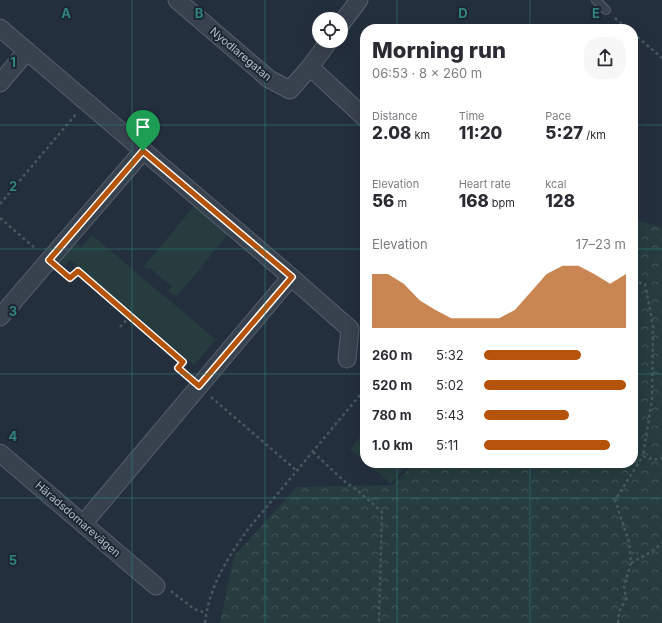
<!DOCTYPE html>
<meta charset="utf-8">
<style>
:root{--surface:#fff;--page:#f7f7f7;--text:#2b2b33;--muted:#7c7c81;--accent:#b45309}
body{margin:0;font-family:Inter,sans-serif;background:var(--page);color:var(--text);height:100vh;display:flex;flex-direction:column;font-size:15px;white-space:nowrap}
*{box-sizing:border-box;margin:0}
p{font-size:13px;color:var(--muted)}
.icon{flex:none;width:22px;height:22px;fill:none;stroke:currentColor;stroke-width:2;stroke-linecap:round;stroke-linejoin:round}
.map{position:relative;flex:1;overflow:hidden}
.details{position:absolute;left:360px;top:24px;width:278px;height:444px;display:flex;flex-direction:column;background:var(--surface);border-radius:16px;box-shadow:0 4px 16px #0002}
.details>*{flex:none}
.controls{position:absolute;left:312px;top:12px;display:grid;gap:8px}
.controls a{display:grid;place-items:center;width:36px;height:36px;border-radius:50%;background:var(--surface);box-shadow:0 4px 16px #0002;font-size:20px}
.pin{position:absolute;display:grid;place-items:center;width:34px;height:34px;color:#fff;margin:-41px -17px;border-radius:50% 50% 50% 0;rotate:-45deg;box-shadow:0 0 4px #0007}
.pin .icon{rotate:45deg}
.round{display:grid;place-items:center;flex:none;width:42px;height:42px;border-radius:16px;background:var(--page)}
.head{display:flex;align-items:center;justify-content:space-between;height:68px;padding:0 12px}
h1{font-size:22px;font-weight:800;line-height:30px}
.figures{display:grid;grid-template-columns:repeat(3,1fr);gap:6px;height:68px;padding:4px 12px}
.figures div{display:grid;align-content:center}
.figures b{font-size:17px;font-weight:800}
.figures small{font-size:11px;font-weight:400}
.figures p{font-size:11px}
.chart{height:112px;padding:8px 12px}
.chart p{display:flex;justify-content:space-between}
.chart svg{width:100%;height:72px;margin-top:4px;fill:var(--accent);opacity:.7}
ul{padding:0 12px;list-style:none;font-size:13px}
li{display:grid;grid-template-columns:64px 48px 1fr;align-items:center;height:30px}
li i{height:10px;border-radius:5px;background:var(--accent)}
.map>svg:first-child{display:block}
.green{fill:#263c3f}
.forest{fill:url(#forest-crowns)}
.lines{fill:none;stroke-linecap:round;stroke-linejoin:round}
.lane-casing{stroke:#565f6c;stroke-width:10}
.street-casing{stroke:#565f6c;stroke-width:19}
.path{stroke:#44595c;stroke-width:2.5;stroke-dasharray:3 3;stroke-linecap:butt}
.lane{stroke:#38414e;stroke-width:8}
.street{stroke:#38414e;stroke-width:17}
.route-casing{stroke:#fff;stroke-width:8}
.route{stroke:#b45309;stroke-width:5}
.grid{fill:none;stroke:#308480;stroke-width:1;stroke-opacity:0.55}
.labels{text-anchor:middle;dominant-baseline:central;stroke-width:4;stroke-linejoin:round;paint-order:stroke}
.street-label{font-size:11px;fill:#b4bcc9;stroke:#1d2633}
.grid-label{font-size:13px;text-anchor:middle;font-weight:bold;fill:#308480;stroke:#1d2633;stroke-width:4;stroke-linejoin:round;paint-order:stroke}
</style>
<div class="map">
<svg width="662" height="623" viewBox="0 0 662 623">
<defs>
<pattern id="forest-crowns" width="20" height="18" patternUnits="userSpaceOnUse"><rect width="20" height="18" fill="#263c3f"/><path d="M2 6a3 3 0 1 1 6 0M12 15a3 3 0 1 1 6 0" fill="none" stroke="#435659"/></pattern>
</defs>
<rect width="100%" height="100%" fill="#242f3e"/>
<!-- green -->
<g class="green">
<polygon points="197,203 230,231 196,274 176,296 168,291 172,287 150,268 148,270 144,266"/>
<polygon points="92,235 216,340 194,365 70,260 65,266 57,260 68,246 77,244 81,247"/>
<polygon points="365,431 365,462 350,449"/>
<polygon points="367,463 409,463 391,484"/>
</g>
<!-- forest -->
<polygon class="forest" points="633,220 662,227 662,623 220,623 234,556 297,487 393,485 414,463 633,463"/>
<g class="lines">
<!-- lane casing -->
<g class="lane-casing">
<polyline id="lane" points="596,0 606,10"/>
</g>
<!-- street casing -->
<g class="street-casing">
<g id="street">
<polyline points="177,0 269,79 290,90 310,67 329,41"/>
<polyline points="341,24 359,0"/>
<polyline points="0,28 291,277 350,329 347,359"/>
<polyline points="310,67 365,118"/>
<polyline points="0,83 27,51"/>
<polyline points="0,317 143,151"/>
<polyline points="0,453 156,586"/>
<polyline points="83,524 291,277"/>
</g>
</g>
<!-- path -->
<g class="path">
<polyline points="615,18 628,29"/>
<polyline points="633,33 662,58"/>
<polyline points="0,204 76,114"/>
<polyline points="0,218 36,249"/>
<polyline points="63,271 71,278 78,271 183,362 178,368 186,375"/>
<polyline points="633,281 645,284 653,326 652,399 643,456 654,460 662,458"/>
<polyline points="120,327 130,316"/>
<polyline points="211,397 297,471"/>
<polyline points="313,452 344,481 357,490 382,512 379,623"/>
<polyline points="631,563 651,552 662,543"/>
<polyline points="171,591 194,609 206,613"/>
<path d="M205,623c4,-37 23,-66 44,-95l116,-139"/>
<polyline points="618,623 619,612 626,599 624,586 631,563 629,542 615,500 643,456"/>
</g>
<!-- lane -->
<use href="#lane" class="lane"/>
<!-- street -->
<use href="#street" class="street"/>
</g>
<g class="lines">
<!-- route casing -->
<g class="route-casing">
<polygon id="route" points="143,151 292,277 199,386 178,368 183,362 78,271 70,278 49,260"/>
</g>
<!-- route -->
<use href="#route" class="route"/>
</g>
<!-- grid -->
<path class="grid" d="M132,0v623M265,0v623M397,0v29M530,0v29M0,125h365M633,125h29M0,249h365M633,249h29M0,374h365M633,374h29M397,463v160M530,463v160M0,498h662"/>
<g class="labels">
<!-- street labels -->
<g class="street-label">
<text transform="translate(241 54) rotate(40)">Nyodlaregatan</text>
<text transform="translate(78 519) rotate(41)">Häradsdomarevägen</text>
</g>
</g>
<g class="grid-label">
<text x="66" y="18">A</text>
<text x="199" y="18">B</text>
<text x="463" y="18">D</text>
<text x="596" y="18">E</text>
<text x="13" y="67">1</text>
<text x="13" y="191">2</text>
<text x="13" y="316">3</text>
<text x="13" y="441">4</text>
<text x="13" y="565">5</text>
</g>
</svg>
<div class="controls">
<a><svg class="icon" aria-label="locate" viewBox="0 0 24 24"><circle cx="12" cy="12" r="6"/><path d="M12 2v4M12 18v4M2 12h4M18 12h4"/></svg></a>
</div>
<div class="pin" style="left:143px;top:151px;background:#1e9e55"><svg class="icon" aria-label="arrive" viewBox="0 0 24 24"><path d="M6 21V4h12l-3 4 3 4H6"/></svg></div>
<section class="details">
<div class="head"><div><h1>Morning run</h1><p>06:53 · 8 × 260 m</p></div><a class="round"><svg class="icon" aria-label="share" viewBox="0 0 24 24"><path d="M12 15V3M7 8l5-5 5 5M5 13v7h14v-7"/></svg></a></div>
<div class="figures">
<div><p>Distance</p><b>2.08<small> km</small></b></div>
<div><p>Time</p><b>11:20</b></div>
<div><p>Pace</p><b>5:27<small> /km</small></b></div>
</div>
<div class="figures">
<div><p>Elevation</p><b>56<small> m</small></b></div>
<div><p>Heart rate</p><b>168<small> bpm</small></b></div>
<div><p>kcal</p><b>128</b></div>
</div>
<div class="chart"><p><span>Elevation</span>17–23 m</p>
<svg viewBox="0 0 160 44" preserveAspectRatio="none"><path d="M0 44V11L10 11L20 17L30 27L40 33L50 38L60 38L70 38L80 38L90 33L100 22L110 11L120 6L130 6L140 11L150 17L160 11V44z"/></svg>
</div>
<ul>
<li><b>260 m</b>5:32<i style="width:68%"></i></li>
<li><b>520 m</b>5:02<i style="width:100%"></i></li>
<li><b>780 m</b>5:43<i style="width:60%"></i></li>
<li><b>1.0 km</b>5:11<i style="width:89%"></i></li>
</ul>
</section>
</div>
